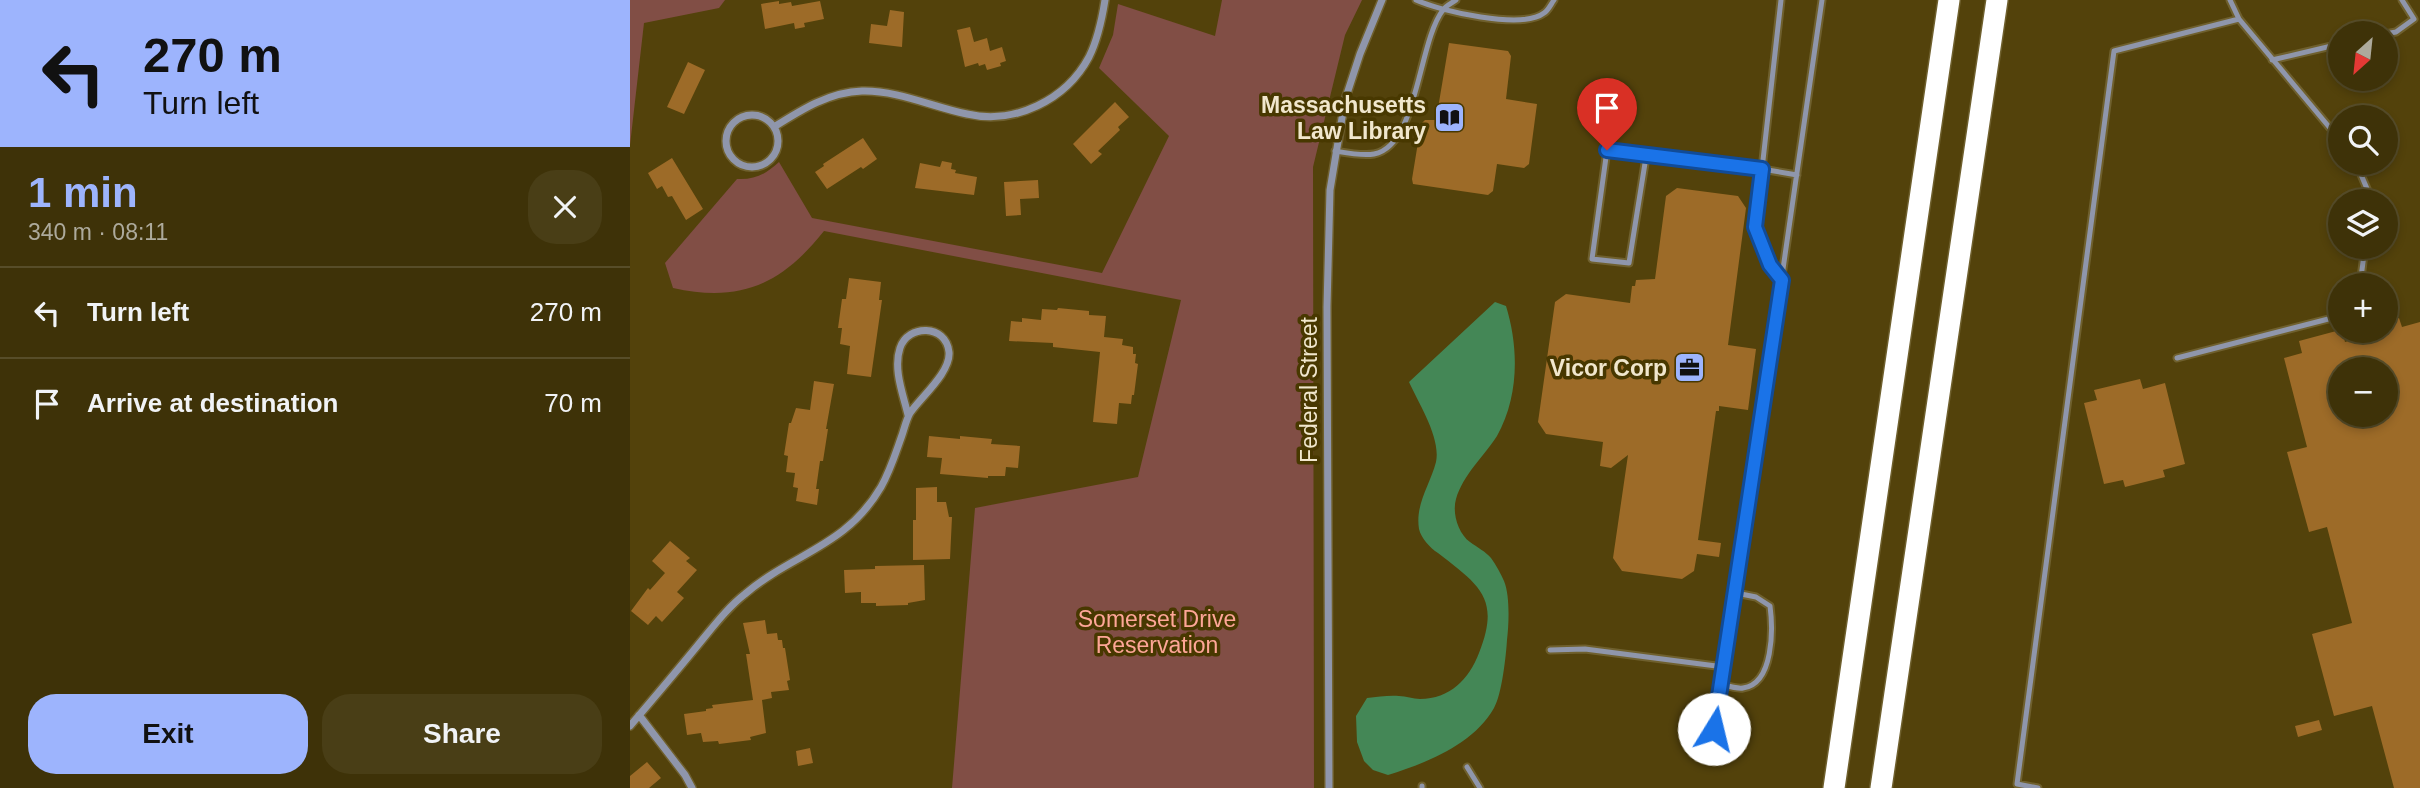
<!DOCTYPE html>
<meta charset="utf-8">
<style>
:root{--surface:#3e3208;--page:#493e16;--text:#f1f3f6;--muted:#adaa9c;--line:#574d29;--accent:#9db4fd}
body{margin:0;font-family:Helvetica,sans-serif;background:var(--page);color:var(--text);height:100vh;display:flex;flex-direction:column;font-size:26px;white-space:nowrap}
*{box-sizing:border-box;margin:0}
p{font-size:23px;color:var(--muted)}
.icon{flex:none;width:38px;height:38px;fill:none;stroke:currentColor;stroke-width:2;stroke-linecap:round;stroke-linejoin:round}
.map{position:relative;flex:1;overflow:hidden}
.sheet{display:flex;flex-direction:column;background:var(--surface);width:630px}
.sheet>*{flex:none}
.guide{background:#9db4fd;color:#111;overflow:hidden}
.needle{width:46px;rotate:207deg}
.fabs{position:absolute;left:1698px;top:21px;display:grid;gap:14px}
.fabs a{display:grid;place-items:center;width:70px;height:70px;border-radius:50%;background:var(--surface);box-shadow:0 4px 10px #0003,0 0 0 2px var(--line);font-size:35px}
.pin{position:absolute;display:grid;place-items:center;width:60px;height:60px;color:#fff;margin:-72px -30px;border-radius:50% 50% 50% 0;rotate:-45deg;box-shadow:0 0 7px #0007}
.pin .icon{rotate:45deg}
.me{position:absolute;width:77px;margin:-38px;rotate:9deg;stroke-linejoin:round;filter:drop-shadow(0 0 5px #0008)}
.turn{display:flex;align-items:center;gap:24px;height:147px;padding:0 28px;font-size:32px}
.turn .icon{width:91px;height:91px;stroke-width:2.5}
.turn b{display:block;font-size:49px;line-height:60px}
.round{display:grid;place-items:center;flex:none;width:74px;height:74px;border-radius:28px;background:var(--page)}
.summary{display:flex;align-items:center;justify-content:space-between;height:119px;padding:0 28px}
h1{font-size:42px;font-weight:700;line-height:52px;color:var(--accent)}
.action{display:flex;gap:14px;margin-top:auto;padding:14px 28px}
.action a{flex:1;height:80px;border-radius:28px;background:var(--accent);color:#111;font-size:28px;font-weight:700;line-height:80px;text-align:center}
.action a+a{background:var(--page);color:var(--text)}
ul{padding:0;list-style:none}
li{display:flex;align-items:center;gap:21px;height:91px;padding:0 28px;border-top:2px solid var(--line)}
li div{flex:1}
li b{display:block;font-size:26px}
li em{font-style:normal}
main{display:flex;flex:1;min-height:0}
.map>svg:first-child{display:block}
.green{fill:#814e45}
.water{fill:#448756}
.building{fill:#9d6b28;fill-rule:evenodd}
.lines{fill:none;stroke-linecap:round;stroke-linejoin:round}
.service-casing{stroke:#6f602e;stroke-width:9}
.minor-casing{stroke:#6f602e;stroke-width:10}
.motorway-casing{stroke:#6f602e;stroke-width:24}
.service{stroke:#8f96ab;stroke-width:5}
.minor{stroke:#8f96ab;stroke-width:7}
.motorway{stroke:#fff;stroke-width:21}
.route-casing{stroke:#114b97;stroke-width:18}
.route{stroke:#1a73e8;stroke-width:12}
.labels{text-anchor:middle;stroke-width:7;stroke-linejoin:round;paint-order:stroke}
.poi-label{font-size:23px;font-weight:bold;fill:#f1e7cd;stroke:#483800;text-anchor:end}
.street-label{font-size:23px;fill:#f1e7cd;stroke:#483800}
.park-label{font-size:23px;fill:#fea697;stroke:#483800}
</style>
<main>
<section class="sheet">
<div class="guide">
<div class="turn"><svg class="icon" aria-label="left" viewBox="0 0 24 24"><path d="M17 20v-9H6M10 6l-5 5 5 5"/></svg><div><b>270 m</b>Turn left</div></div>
</div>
<div class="summary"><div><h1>1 min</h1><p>340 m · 08:11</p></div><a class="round"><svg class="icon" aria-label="close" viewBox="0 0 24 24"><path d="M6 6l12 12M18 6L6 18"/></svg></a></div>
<ul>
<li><svg class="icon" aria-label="left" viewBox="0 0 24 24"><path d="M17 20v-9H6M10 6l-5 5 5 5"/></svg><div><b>Turn left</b></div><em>270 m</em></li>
<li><svg class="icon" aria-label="arrive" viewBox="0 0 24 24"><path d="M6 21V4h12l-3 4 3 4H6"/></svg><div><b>Arrive at destination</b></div><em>70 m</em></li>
</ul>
<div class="action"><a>Exit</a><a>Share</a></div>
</section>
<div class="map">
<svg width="1790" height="788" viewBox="0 0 1790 788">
<rect width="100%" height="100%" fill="#53420b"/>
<!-- green -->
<path class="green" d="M0,0H95L89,8L14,23L0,145Z
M592,0H732L715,35L683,167L684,788H322L345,508L508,477L551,300L194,231C152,284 111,303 43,288L35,263L107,179C125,180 136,174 149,162L182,218L472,273L539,136L469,68L483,35L488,4L585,36Z"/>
<!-- water -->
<path class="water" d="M865,302L876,306C889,348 889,397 867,436C854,456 833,475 826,499C822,513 828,533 840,542C847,547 856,552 861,558C866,565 871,574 874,581C880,595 879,624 877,640C876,656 872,694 864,708C843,745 796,763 758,775L743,770L734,761L727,742L726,716L737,698C748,697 759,695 769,696C776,696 783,699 790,699C820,699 839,679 849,653C871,598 849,585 808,553C800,548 791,538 789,529C785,504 800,485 806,462C811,438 789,404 779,382Z"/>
<!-- building -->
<path class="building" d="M149,1V4L161,2L162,6L190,1L194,19L174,23L175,27L165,29L164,23L135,29L131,4Z
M260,10L274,12L272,47L239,43L241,24L257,26Z
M340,27L344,42L357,38L360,51L372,47L376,61L370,63L371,66L357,70L355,64L349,66L348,63L335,67L327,30Z
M819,43L878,51L881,56L876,99L907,104L899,164L894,168L867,164L863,191L858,195L783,184L782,179L791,124L795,120H806Z
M58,62L75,70L54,114L37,107Z
M485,102L499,117L488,127L490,130L468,151L472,154L461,164L443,144Z
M233,138L247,159L233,169L231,167L197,189L185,172L194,166L193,164Z
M42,158L73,209L56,220L42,196L38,197L32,186L27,189L18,173Z
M312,161L322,163L321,169L326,170L325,173L347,177L344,195L285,188L290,163L310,167Z
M408,180L409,198L390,199L391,215L376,216L374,182Z
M1047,188L1108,196L1116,208L1098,345L1126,349L1118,410L1089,406V411H1086L1068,540L1091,543L1089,557L1067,554L1064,571L1052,579L992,571L983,558L998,455L981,468L970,466L973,442L916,434L908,422L925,302L936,294L1000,303L1002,286H1005L1006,280L1025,279L1036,196Z
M219,278L251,282L249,300H252L241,377L217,374L220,346L210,344L212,328H208L212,299H216Z
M428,308L459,311V315L476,316L474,337L493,339L492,345L503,347V354H506L505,363L508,364L504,395H502L501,404L489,403L487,424L463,422L470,352L423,347V343L379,341L381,321L392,322V318L411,320L412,309L427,310Z
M1769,318L1772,327L1790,322V788H1764L1742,706L1704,716L1682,634L1722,623L1697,527L1679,532L1657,452L1677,447L1654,358L1672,353L1669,341L1710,330L1712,331L1715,342L1755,331V321ZM1710,369H1755V415H1710Z
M1510,379L1513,389L1535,383L1555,464L1533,470L1535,477L1495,487L1493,480L1474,484L1454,403L1467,400L1464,390Z
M184,381L204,384L196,429H198L193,461H190L186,489H189L187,505L166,501L168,488L163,487L165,473L156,472L158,456L154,455L159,423H161L166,408L180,410Z
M299,436L330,439V436L362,439L361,444L390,446L388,468L376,467L375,476H358V478L310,474L312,458L297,457Z
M307,487V502H316L319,517H322L320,559L283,560V520H286V488Z
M40,541L60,558L56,561L67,570L47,592L54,598L32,622L26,616L18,625L1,611L18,588L20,590L35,573L22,561Z
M294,565L295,600L278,603V605L246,606V603H231V592L215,593L214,570L245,569V566Z
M135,620L137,634L147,633L148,640H152L153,648H155L160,680L157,681L159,690L141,692L142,698L132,700L136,733L120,737L121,740L89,744L88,741L73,742L71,733L57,735L54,714L76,711V709L83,708L82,705L123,700L116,654H120L113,623Z
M1689,720L1692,730L1668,737L1665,726Z
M180,748L183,763L168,766L166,751Z
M17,762L31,778L19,788H0V776Z"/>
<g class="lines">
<defs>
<path id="service" d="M786,0C810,11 892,30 914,13C918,11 921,4 924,0
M1600,0L1609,19L1710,140
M1755,34L1766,32L1784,19L1772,0
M1642,60L1710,44
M705,151C717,153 732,156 744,154C788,146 788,42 813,10C815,6 822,3 826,0
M1016,157L999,263L962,259L977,150L1132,169L1151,0
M1726,163L1738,191V201
M1152,280L1140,265L1125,227L1132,169L1167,175
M1730,285L1735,247
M1547,358L1710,316
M920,650L955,649L1094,667
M1091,684C1098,686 1107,689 1113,688C1144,684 1143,628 1140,606L1126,597L1106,593
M1081,751L1106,593L1192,0
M837,767L850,788
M792,786V788
M1408,788L1387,784L1484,51L1609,19"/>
<path id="minor" d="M96 141a26 26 0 1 1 52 0a26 26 0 1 1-52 0Z
M144,127C171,110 199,92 232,91C267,90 303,107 337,114C385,125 436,100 459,57C468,39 472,19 475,0
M9,715L55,775L62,788
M0,726C23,699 46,672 68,645C83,627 97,608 115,594C163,553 216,547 251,487C260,471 265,455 271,438C274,430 276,420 280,413C291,397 321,372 319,352C316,324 278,324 270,348C263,369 273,394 278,415
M699,788L697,307L700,190L715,100L730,54L752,0"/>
<path id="motorway" d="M1204,788L1319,0
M1251,788L1367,0"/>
</defs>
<!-- service casing -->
<use href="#service" class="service-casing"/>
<!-- minor casing -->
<use href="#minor" class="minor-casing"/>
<!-- motorway casing -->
<use href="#motorway" class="motorway-casing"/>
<!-- service -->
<use href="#service" class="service"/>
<!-- minor -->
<use href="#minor" class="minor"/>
<!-- motorway -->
<use href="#motorway" class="motorway"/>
</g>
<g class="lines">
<defs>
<path id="route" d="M977,150L1132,169L1125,227L1140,265L1152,280L1084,729"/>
</defs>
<!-- route casing -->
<use href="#route" class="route-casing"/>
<!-- route -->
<use href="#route" class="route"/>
</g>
<!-- icons -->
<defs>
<symbol id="library-square" viewBox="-11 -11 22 22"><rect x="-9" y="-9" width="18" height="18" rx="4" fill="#9db4fd" stroke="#483800"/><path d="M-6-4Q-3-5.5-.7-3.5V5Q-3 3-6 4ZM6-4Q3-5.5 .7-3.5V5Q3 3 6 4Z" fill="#111"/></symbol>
<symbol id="office-square" viewBox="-11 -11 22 22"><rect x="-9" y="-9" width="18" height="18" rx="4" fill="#9db4fd" stroke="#483800"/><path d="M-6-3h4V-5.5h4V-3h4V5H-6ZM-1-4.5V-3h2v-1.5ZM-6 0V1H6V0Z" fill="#111"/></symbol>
</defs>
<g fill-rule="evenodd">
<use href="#library-square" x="802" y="100" width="35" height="35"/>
<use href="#office-square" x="1042" y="350" width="35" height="35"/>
</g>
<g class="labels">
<!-- poi labels -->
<g class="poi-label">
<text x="796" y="113">Massachusetts<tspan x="796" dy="26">Law Library</tspan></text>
<text x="1037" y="376">Vicor Corp</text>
</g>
<!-- street labels -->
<g class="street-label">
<text transform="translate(679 390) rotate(-90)" y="8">Federal Street</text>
</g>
<!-- park labels -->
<g class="park-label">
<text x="527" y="627">Somerset Drive<tspan x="527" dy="26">Reservation</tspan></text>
</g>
</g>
</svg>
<div class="fabs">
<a><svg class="needle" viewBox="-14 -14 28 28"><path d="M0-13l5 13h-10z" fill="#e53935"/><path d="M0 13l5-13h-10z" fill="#adaa9c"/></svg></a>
<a><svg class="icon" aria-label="search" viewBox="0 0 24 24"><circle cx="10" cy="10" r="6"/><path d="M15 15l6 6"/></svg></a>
<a><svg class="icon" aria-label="layers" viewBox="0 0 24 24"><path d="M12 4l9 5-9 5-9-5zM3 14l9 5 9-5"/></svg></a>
<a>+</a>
<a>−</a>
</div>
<div class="pin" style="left:977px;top:150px;background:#d93025"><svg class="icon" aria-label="arrive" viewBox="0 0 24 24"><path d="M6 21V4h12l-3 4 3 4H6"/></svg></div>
<svg class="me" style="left:1084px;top:729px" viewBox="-20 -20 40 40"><circle r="19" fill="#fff"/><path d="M0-13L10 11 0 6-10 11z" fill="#1a73e8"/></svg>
</div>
</main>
